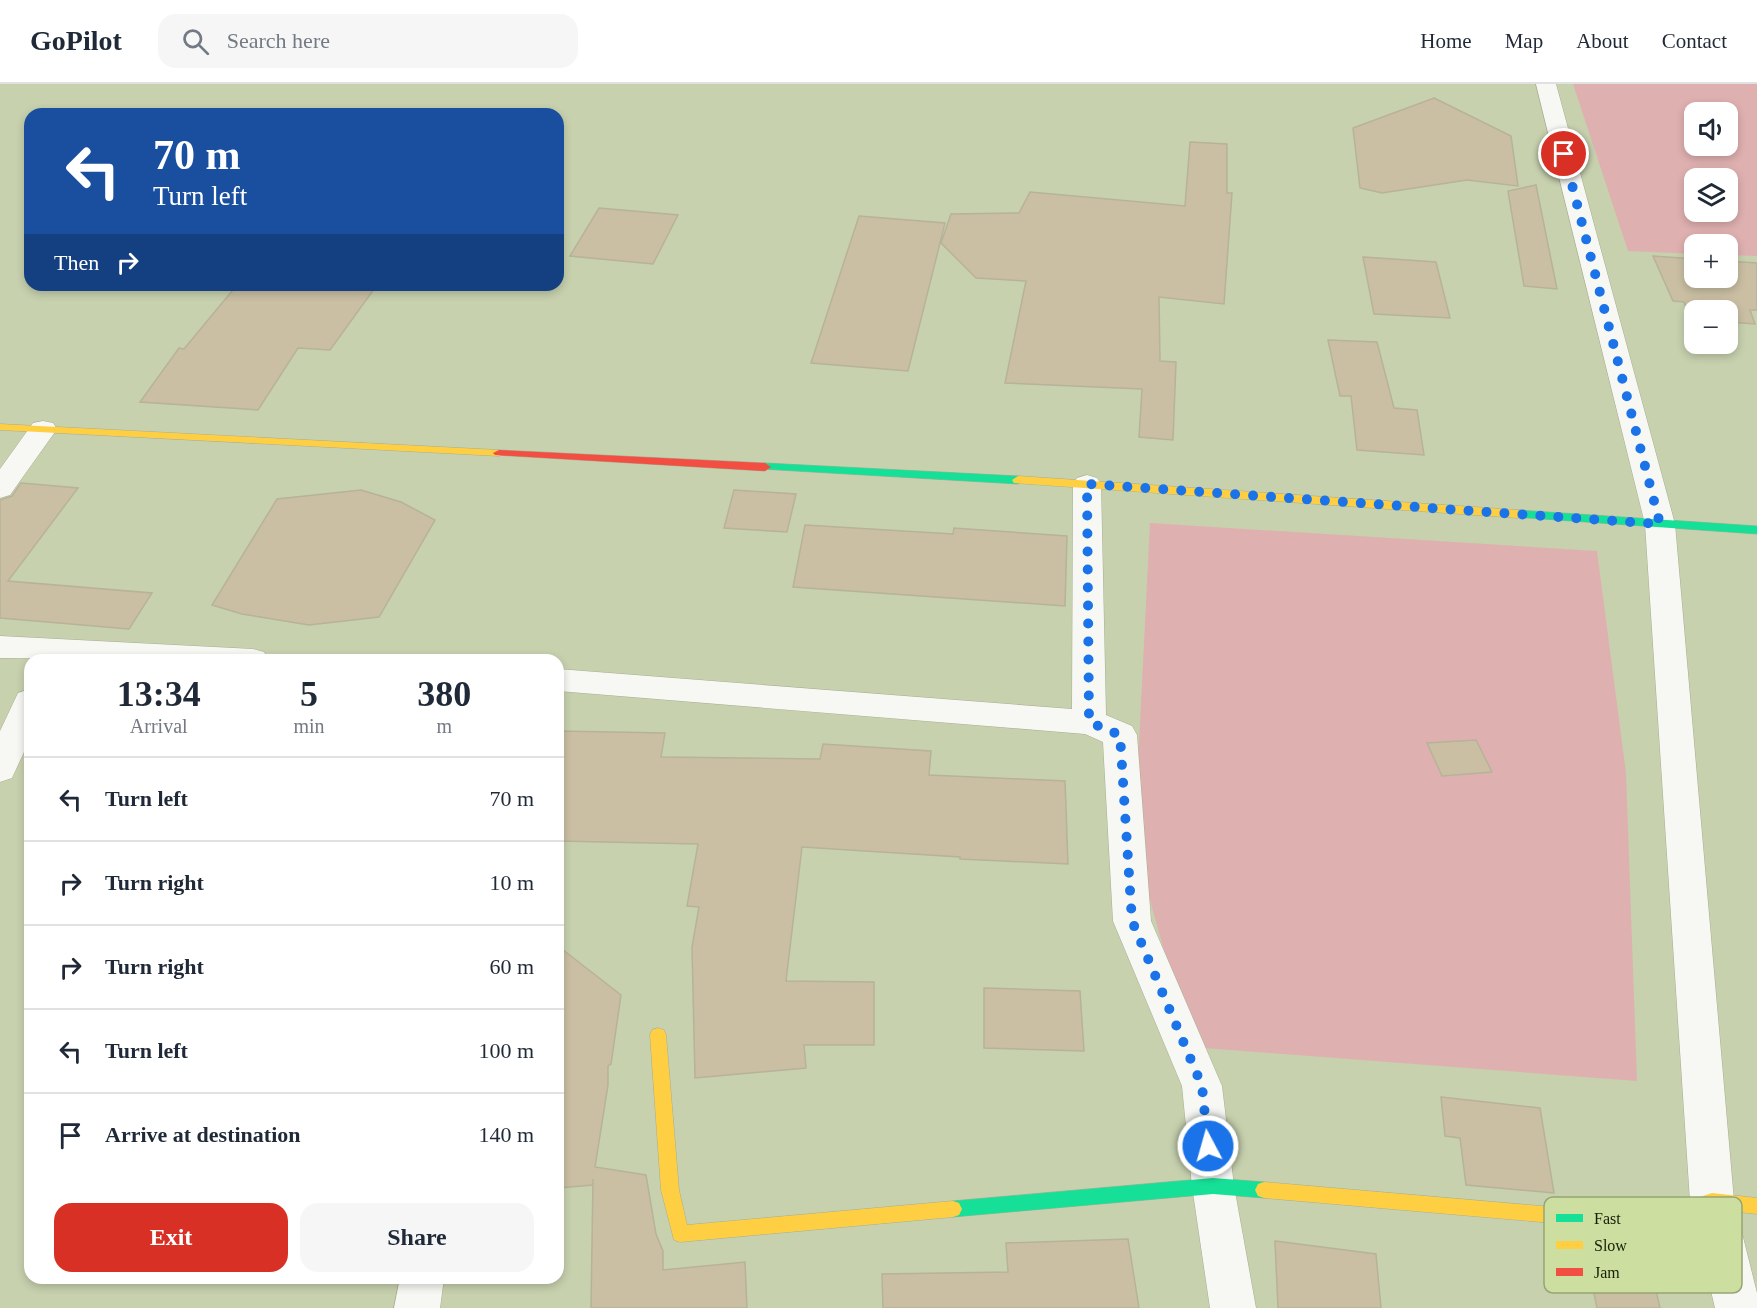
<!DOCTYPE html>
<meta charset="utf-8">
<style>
:root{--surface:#fff;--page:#f6f6f7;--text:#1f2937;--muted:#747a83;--line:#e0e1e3;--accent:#d93025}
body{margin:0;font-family:Georgia,serif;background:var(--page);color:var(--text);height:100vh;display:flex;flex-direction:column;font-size:22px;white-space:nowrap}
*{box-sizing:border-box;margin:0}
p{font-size:20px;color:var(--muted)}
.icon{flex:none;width:33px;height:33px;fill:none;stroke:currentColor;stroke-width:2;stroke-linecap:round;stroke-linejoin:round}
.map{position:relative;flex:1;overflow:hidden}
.side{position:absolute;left:24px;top:570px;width:540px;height:630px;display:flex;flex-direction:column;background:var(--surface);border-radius:18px;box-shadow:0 3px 9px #0003}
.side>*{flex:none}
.hud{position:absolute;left:24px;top:24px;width:540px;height:183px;border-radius:18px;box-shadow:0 3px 9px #0003;background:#1a4fa0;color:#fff;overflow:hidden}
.buttons{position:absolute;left:1684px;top:18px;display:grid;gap:12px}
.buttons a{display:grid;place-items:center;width:54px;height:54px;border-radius:12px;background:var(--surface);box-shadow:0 3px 9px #0003;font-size:30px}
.pin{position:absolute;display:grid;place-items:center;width:51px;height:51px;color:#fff;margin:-26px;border:3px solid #fff;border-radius:50%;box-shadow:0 2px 6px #0007}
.me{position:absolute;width:66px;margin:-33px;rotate:354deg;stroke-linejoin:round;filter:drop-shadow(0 0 4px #0008)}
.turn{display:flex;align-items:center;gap:21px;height:126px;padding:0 30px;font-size:27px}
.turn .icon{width:78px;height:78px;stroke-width:2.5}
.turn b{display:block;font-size:42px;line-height:51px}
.then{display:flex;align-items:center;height:57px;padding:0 30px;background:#0003;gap:12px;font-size:22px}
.eta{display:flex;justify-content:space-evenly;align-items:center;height:102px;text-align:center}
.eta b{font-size:36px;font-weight:700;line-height:42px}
.button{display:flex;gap:12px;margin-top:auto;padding:12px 30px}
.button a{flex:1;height:69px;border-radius:18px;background:var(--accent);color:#fff;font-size:24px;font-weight:700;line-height:69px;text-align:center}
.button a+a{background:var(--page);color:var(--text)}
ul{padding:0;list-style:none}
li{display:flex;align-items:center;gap:18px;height:84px;padding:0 30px;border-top:2px solid var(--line)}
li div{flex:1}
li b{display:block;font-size:22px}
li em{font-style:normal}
header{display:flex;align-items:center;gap:36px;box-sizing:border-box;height:84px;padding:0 30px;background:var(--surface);border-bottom:2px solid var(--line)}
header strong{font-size:28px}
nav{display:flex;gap:33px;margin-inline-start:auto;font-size:21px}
.search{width:420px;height:54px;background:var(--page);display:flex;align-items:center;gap:15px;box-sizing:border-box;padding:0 21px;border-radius:18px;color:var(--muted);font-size:22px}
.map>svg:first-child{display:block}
.green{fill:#dfb0b0;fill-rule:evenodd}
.building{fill:#cabfa3;stroke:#b7b29a;stroke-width:1.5}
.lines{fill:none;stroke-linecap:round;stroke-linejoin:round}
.street-casing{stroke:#a7ae93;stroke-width:1}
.fast-casing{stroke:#a7ae93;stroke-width:1}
.slow-casing{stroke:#a7ae93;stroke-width:1}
.jam-casing{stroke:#a7ae93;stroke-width:1}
.street{fill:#f7f8f3;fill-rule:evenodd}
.fast{fill:#16e098;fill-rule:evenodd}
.slow{fill:#ffcf43;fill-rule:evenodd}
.jam{fill:#f24e42;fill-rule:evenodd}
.route{stroke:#1a73e8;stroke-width:10;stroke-dasharray:0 18}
.key{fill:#cddfa0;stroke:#97a572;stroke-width:1.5}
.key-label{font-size:16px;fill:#181e06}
</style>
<header>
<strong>GoPilot</strong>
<div class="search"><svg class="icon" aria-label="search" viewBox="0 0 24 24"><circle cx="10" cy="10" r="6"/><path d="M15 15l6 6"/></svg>Search here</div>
<nav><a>Home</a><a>Map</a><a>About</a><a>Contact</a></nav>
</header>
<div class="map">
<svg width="1757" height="1224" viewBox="0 0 1757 1224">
<rect width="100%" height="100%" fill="#c7d1ae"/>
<!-- green -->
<path class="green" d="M1573,0H1757V172L1728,171V160H1695V170L1628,167ZM1695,28H1728V62H1695ZM1695,94H1728V128H1695Z
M1150,439L1597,467L1626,689L1637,997L1191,963L1134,759Z"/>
<!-- building -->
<path class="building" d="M1434,14L1511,52L1518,102L1467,96L1382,109L1360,104L1353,44Z
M1190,58L1227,60V109H1232L1224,220L1159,213L1160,277L1176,278L1173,356L1139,353L1142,305L1005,299L1026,197L976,194L941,159L951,130L1019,129L1030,108L1185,122Z
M1536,101L1557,205L1524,202L1508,107Z
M599,124L678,131L653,180L570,172Z
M859,132L945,139L908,287L811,279Z
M1653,172L1695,175V194H1728V177L1757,179V226H1750L1755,240L1728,238V226H1695V236L1690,235L1684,218L1673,217Z
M1363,173L1436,178L1450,234L1374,230Z
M237,201H377L330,266L298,264L258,326L140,318L179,264L184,265Z
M1328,256L1377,258L1394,324L1417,326L1424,371L1357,366L1351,312H1340Z
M21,399L78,404L8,497L152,509L129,545L0,534V416L12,412Z
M361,406L401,418L435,436L379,533L309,541L242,530L212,521L277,415Z
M734,406L796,410L787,448L724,444Z
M805,441L953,450L954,444L1067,452L1065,522L793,503Z
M558,647L665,649L661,673L820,675L823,660L931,667L929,691L1065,697L1068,780L960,775V773L802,763L786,897L874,898V961H804L806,984L695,994L692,863L699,823L687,822L698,760L558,757Z
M1476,656L1492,688L1442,692L1427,659Z
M558,862L621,911L611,980L608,982V1001L595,1083L646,1091L656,1150L663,1167V1186L745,1178L747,1224H591L593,1095V1101L558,1104Z
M984,904L1080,907L1084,967L984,964Z
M1441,1013L1540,1024L1554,1109L1466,1101L1460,1054L1445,1052Z
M1128,1155L1139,1224H883L882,1190L1008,1188L1006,1159Z
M1583,1156L1646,1161L1660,1224H1597Z
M1275,1157L1376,1170L1381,1224H1278Z"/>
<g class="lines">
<defs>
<path id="street" d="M1536,0H1556L1675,440L1734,1117L1757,1209V1224H1715L1690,1117L1645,440Z
M43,337L53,339L57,345L10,411L0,414V385L33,339Z
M1087,391L1097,394L1101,400L1106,631L1132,642L1137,651L1151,837L1222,1002L1234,1102L1256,1224H1210L1192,1102L1182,1002L1113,837L1103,658L1085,650L558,607V585L1072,625L1073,400L1077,394Z
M0,552L253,565L264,568L269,576L0,574Z
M30,605V655L12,694L0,698V647L18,609Z
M400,1194H444L440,1224H394Z"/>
<path id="fast" d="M765,379L1018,392L1024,396L1018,400L761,385L759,383Z
M1518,426L1757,442V450L1514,433L1512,430L1514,427Z
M1213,1094L1264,1098L1270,1100L1273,1106L1270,1112L1264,1114L1213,1110L953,1133L947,1131L944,1125L947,1119L953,1117Z"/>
<path id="slow" d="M0,340L499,366L505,369L499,372L0,346Z
M1018,392L1518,426L1524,430L1518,434L1014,399L1012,396Z
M658,944L664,946L666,951L679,1106L687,1141L953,1117L959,1119L962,1125L959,1131L953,1133L680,1158L674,1156L661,1106L650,951L652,946Z
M1264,1098L1645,1131L1712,1109L1757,1114V1130L1712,1125L1645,1147L1264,1114L1258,1112L1255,1106L1258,1100Z"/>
<path id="jam" d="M499,366L765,379L771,383L765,387L495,371L493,369Z"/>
</defs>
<!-- street casing -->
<use href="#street" class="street-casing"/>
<!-- fast casing -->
<use href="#fast" class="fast-casing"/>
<!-- slow casing -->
<use href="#slow" class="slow-casing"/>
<!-- jam casing -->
<use href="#jam" class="jam-casing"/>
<!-- street -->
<use href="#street" class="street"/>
<!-- fast -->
<use href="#fast" class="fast"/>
<!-- slow -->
<use href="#slow" class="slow"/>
<!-- jam -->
<use href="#jam" class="jam"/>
</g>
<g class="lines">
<!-- route -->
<path class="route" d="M1208,1062L1202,1002L1132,837L1120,651L1089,638L1087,400L1660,440L1564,70"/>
</g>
<!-- legend -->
<rect x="1544" y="1113" width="198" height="96" rx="9" class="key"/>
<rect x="1556" y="1130" width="27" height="8" fill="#16e098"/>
<rect x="1556" y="1157" width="27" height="8" fill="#ffcf43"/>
<rect x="1556" y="1184" width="27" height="8" fill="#f24e42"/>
<g class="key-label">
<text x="1594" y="1140">Fast</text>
<text x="1594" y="1167">Slow</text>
<text x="1594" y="1194">Jam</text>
</g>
</svg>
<div class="buttons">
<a><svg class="icon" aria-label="sound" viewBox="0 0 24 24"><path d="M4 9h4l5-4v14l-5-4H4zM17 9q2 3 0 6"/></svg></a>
<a><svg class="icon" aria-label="layers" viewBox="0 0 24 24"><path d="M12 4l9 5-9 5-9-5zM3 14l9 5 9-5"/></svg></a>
<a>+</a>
<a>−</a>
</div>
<div class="pin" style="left:1564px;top:70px;background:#d93025"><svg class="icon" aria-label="arrive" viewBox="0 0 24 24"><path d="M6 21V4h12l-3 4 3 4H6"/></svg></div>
<svg class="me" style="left:1208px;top:1062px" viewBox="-20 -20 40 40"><circle r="17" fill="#1a73e8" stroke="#fff" stroke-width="3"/><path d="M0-11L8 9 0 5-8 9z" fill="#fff"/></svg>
<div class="hud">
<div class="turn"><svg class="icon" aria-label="left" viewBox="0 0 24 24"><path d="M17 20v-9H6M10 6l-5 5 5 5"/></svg><div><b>70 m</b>Turn left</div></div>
<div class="then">Then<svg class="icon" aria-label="right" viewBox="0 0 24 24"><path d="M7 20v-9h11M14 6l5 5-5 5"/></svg></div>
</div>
<section class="side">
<div class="eta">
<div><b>13:34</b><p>Arrival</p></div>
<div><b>5</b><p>min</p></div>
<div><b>380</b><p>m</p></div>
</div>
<ul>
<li><svg class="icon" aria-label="left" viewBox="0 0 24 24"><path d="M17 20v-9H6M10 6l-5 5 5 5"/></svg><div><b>Turn left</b></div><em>70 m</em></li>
<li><svg class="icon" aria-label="right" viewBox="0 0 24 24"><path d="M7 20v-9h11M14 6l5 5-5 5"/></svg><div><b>Turn right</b></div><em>10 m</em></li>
<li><svg class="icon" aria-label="right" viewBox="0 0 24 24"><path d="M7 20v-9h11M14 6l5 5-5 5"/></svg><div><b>Turn right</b></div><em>60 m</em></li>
<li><svg class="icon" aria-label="left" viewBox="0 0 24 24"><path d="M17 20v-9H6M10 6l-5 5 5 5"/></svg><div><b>Turn left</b></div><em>100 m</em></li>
<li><svg class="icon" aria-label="arrive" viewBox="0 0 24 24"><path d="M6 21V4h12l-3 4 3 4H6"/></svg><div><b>Arrive at destination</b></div><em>140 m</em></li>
</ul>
<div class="button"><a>Exit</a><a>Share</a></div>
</section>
</div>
